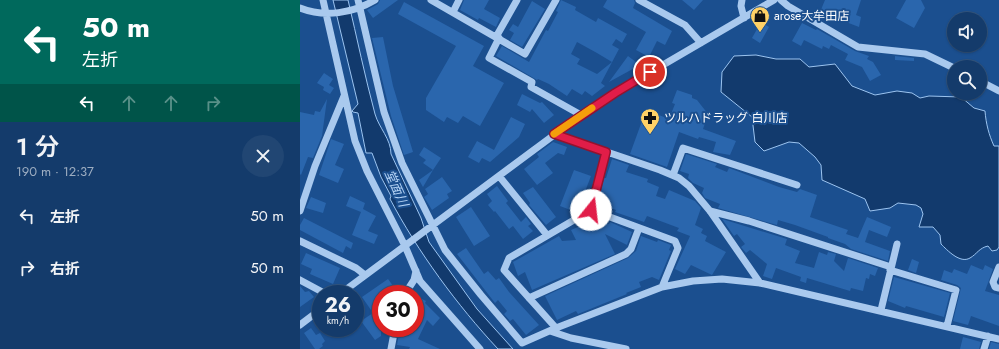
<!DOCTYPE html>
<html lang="ja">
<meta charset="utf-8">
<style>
:root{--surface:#143b6b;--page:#214673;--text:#f1f3f6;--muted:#9dadc1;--line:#33557e}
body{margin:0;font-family:Jost,"Noto Sans JP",sans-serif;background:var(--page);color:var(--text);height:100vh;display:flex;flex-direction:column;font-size:15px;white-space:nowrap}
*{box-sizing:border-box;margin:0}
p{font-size:13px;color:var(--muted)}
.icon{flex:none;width:22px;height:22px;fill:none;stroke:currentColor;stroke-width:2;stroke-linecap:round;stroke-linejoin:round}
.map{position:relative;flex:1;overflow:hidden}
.side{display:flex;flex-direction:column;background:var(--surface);width:300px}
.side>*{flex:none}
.top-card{background:#00695c;color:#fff;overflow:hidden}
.controls{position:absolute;left:647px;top:12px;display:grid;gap:8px}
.controls a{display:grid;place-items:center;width:40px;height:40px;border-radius:50%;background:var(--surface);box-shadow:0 1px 3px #0004,0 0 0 1px var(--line);font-size:20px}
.speed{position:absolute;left:12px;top:285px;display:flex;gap:8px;font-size:20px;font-weight:700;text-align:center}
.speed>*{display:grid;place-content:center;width:52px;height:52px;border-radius:50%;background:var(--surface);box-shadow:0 1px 3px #0004,0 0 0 1px var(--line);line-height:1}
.speed small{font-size:10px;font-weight:400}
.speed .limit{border:6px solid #d22;background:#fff;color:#111}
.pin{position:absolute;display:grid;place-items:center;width:34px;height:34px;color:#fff;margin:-17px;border:2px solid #fff;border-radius:50%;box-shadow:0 1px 4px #0007}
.me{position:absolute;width:44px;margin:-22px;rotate:16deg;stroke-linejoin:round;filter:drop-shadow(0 0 3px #0008)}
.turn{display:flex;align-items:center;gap:14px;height:84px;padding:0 16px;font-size:18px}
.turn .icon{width:52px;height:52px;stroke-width:2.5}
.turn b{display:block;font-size:28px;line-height:34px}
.lanes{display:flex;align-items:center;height:38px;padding:0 16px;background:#0003;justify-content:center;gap:20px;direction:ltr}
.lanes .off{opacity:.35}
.round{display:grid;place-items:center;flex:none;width:42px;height:42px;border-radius:21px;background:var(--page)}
.summary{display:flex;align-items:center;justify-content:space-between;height:68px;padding:0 16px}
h1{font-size:24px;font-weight:600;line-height:30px}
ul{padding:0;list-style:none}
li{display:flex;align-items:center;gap:12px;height:52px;padding:0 16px}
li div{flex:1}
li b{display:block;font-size:15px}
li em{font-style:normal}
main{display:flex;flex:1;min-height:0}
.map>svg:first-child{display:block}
.water{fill:#123a6d;stroke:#9cc4f0}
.building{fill:#2a66ad;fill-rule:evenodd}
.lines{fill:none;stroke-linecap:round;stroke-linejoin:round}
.minor{stroke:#a9c9ee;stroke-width:7}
.route-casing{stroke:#92132f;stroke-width:10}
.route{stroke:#e11d48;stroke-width:7}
.slow{stroke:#f59e0b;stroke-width:7}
.labels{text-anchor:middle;stroke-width:4;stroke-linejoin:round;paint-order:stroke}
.poi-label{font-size:12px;fill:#fff;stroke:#1b4f8f;text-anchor:start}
.water-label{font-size:13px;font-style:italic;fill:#b5d3f5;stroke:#1b4f8f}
</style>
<main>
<section class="side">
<div class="top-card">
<div class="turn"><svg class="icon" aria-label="left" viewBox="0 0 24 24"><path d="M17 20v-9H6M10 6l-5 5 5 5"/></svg><div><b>50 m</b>左折</div></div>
<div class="lanes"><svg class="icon" aria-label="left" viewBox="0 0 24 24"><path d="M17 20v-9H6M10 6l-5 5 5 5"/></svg><svg class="icon off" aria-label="ahead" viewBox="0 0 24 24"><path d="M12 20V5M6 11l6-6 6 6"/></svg><svg class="icon off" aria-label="ahead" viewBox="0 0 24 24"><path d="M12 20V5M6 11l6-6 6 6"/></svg><svg class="icon off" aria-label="right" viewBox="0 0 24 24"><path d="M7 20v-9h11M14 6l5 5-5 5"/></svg></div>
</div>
<div class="summary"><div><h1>1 分</h1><p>190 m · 12:37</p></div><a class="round"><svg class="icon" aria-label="close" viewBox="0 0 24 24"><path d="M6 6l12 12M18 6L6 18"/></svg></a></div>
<ul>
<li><svg class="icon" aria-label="left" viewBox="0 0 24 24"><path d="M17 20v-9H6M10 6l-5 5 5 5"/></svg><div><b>左折</b></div><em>50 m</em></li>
<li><svg class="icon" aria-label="right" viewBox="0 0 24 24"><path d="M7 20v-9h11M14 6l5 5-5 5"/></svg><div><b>右折</b></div><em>50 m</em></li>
</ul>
</section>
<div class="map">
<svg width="699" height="349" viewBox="0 0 699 349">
<rect width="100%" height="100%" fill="#1b4f8f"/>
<!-- water -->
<path class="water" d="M33,0H48C57,38 65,77 75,114C79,128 91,139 91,154L121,218L129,242L177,309L213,349H198C157,305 118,252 90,199L91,196L81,177L72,153H66L58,113L53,112L52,111L58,104Z
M456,55L476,59H500L509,67L535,64L552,86L575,95L597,91L612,93L620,98L629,96L661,97L674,108L685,111C686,124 689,135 694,146H699V247L697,250L692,251L688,246C679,248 677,254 670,258C660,264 647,250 641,244L640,235L633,227H619L623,214L621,208L616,205L598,203L590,208L570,211L565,199L522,180L521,165L515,157L499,143L489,142L464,151L455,142L452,117L421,92L422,72L434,56Z"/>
<!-- building -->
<path class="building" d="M80,0H98L73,18L67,10L78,4Z
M164,0H189L184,9L200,18L196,27L179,18L178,20L160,10Z
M261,0L276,7L275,10L296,22L298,18L327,34L322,43L316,39L312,45L319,49L301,83L305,86L292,96L285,91L282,95L272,89L267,96L249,84L238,79L237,80L196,56L202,46L229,62L246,30L248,31L258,12L256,11ZM277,42L297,53L312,62L297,74L277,64L280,59L271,54Z
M307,0H334L335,3L333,8L372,31L365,45L357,41L349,57L336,50L346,32L303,7Z
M382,0H403L394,10Z
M525,0H561L556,15L561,17L559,27L520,12Z
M606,0H621L625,8L614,28L596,18Z
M232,1L245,9L222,47L210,40L214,33L209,30L213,24L218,27Z
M104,2L184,46L173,66L204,83L180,126L163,116L158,123L147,117L144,122L126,110V98L156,46L98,14Z
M461,22L469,27L460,43L452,38Z
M502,23L516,30L517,29L555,51L569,56L567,59L573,62L581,75L570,81L562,67L545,60L548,54L531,45L529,49L523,46L522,49L504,40L501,46L492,41Z
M83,37L93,86L113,152L104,155L91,116L72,38Z
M328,56L340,65L309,82Z
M595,56L614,58V61L595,60Z
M24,73L33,79L29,85L34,88L30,94L23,90L24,87L17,83Z
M377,90L392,95V98L397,100L408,114L403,129L436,141L430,155L413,152L416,142L399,137L398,139L379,132L367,167L330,154L346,110L369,119L375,104L372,103Z
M222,94L240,103L242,102L254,115L244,123L232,109L230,112L217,105Z
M27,99L22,136L13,158L8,157L1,175L0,174V112L14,115L15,111L20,112Z
M211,117L225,124L219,137L190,162L182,158L179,163L168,157L177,141L194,150Z
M31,139L44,144L35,165L44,169L38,183L19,175Z
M253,142L267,147L264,155L258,153L245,163L253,173L237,185L224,169L239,157L237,154Z
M124,147L141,158L133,170L123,163L126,160L119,155Z
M386,154L417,164L415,167L427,172L429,168L479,187L497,192L500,189L517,195L510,217L548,230L546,234L558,238L567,217L591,227L587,237L569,230L565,242L590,251L588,261L551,249L545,244L528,238V237L495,225L478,220L477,225L418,208L420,204L405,198L402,193L404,188L393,183L388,178L389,174L380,171Z
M312,159L329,165L326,172L348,179L347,182L359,187L356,196L365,199L369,190L395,201L401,208L395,225L403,229L401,233L407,236L405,241L426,252L412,275L391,265L385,274L375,269L390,236L377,231L379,228L347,216L344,222L315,212L316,210L298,203L304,178H306Z
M133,170L123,187L119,180Z
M274,170L291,176L286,189L291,191L288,202L278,199L273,211L260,206Z
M142,177L152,191L147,194L149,198L132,210L124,197L128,194L125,189Z
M197,186L208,201L206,203L221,222L226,217L231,224L228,226L233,231L223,239L213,226L209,229L195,211L194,212L188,205L192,201L187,194Z
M233,187L256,217L246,225L229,205L230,203L223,193Z
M50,196L65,203L63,209L76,216L68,231L78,235L74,244L52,235L61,212L46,206Z
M11,197L26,203L23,213L6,208Z
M171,207L190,236L174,246L156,217Z
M291,216L309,224L310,222L332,232L327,245L305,234L315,254L232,290L225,272L218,276L213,262L259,236L262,241L276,240L271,230L285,224Z
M4,218L53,243L51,249L46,246L43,253L0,230V225Z
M422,219L487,239L485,245L500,251L495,263L514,268L519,252L527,255L528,252L536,254L534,261L544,271L548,258L578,268L575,276L570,274L569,279L566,278L563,291L551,288L550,291L507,278L506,283L500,281L501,277L476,268L472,279L463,276L467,264L450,250L446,253L441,247L445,244L437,234L434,236Z
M341,236L357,242L358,240L371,245L369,250L371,251L359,280L352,277L339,282L341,287L326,293L327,294L278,314L276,311L257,320L245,296L328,258L336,251Z
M166,248L184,274L188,271L196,280L199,278L209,292L239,325L226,335L213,319L210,321L204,314L207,311L198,300L195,303L157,254Z
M6,253L40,268L33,284L10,274L12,269L1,264Z
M612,259L619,262L616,273L608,270Z
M671,265L683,270L685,265L693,269L685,291L699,295V326L671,316L668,325L653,321L661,288L657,285L641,280L644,270L652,273L654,269L667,274Z
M594,277L650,293L644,317L606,306L605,308L588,301Z
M88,279L99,294H81V336L75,340L61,321L73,313L62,297Z
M0,286L5,292L9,291L14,297L0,307Z
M118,297L126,301L125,303L140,318L133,326L127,320L118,339L140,349H109L110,347L97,345L100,328H115V303Z
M11,328L16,335L20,333L25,341L22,344L23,346L19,349H15L4,333Z
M663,337L681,342L679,349H660Z
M691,342L699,344V349H689Z"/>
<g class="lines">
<!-- minor -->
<path class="minor" d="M23,0L55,141L67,171L105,246L120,281L180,349
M58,0L84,112L102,163L145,250L181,295L222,343L256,328L362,287L393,281L422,279L460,283L699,339
M131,0L225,54L256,0
M339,0L385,25L401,43
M442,0L441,6L444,18
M481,0L488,6L558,47L625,54L654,68
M0,8C25,18 53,13 75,0
M153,12L159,0
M196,37L217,0
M199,38L189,58L232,82L231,87L281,115
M680,81L699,91
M254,134L360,170L379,178L389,186L410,211L460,283
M373,175L383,148L497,185
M199,176L247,235
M291,210L375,241L378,248L362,287
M0,211L15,166L44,96
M410,211L449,221L591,267
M0,241L56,268L65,275
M699,267L693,282L695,287L699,288
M590,270L656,290L647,326
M0,280L26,294
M40,294L281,115L315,93L474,0
M105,294L114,280L116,271
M229,298L326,254L331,249L339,228
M581,310L597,244
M0,325L21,309
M256,328L204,270L209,258L291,210L306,152
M250,331L271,338L326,349
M91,349L95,328
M684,349L688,336"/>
</g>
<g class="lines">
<defs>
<path id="route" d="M291,210L306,152L254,134L315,93L350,72"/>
</defs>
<!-- route casing -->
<use href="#route" class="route-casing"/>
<!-- route -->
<use href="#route" class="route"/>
<!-- slow -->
<path class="slow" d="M254,134L292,108"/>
</g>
<!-- icons -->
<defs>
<symbol id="shop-pin" viewBox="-11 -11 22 30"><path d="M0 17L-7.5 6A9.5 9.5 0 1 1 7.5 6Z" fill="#ffd166" stroke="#1b4f8f"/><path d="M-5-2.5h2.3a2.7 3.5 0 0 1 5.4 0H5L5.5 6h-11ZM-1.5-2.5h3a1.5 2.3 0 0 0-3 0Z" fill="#111"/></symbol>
<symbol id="pharmacy-pin" viewBox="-11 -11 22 30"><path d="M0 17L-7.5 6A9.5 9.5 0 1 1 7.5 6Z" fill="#ffd166" stroke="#1b4f8f"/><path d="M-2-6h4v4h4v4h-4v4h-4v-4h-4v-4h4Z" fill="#111"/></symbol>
</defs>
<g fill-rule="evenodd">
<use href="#shop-pin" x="449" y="5" width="22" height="30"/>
<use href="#pharmacy-pin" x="339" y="107" width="22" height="30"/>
</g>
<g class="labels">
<!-- poi labels -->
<g class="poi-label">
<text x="474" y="20">arose大牟田店</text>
<text x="364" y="122">ツルハドラッグ 白川店</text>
</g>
<!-- water labels -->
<g class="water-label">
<text transform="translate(97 188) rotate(66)" y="5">堂面川</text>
</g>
</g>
</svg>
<div class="controls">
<a><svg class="icon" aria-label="sound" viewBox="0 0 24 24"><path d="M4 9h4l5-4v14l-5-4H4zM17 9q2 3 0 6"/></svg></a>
<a><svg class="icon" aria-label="search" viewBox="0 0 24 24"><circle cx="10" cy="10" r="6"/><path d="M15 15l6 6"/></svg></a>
</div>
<div class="speed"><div>26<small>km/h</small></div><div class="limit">30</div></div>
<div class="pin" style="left:350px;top:72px;background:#d93025"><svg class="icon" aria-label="arrive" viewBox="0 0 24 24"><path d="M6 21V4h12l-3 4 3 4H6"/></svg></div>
<svg class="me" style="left:291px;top:210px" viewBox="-20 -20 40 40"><circle r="19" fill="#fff"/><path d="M0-13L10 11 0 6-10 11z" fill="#e11d48"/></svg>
</div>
</main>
